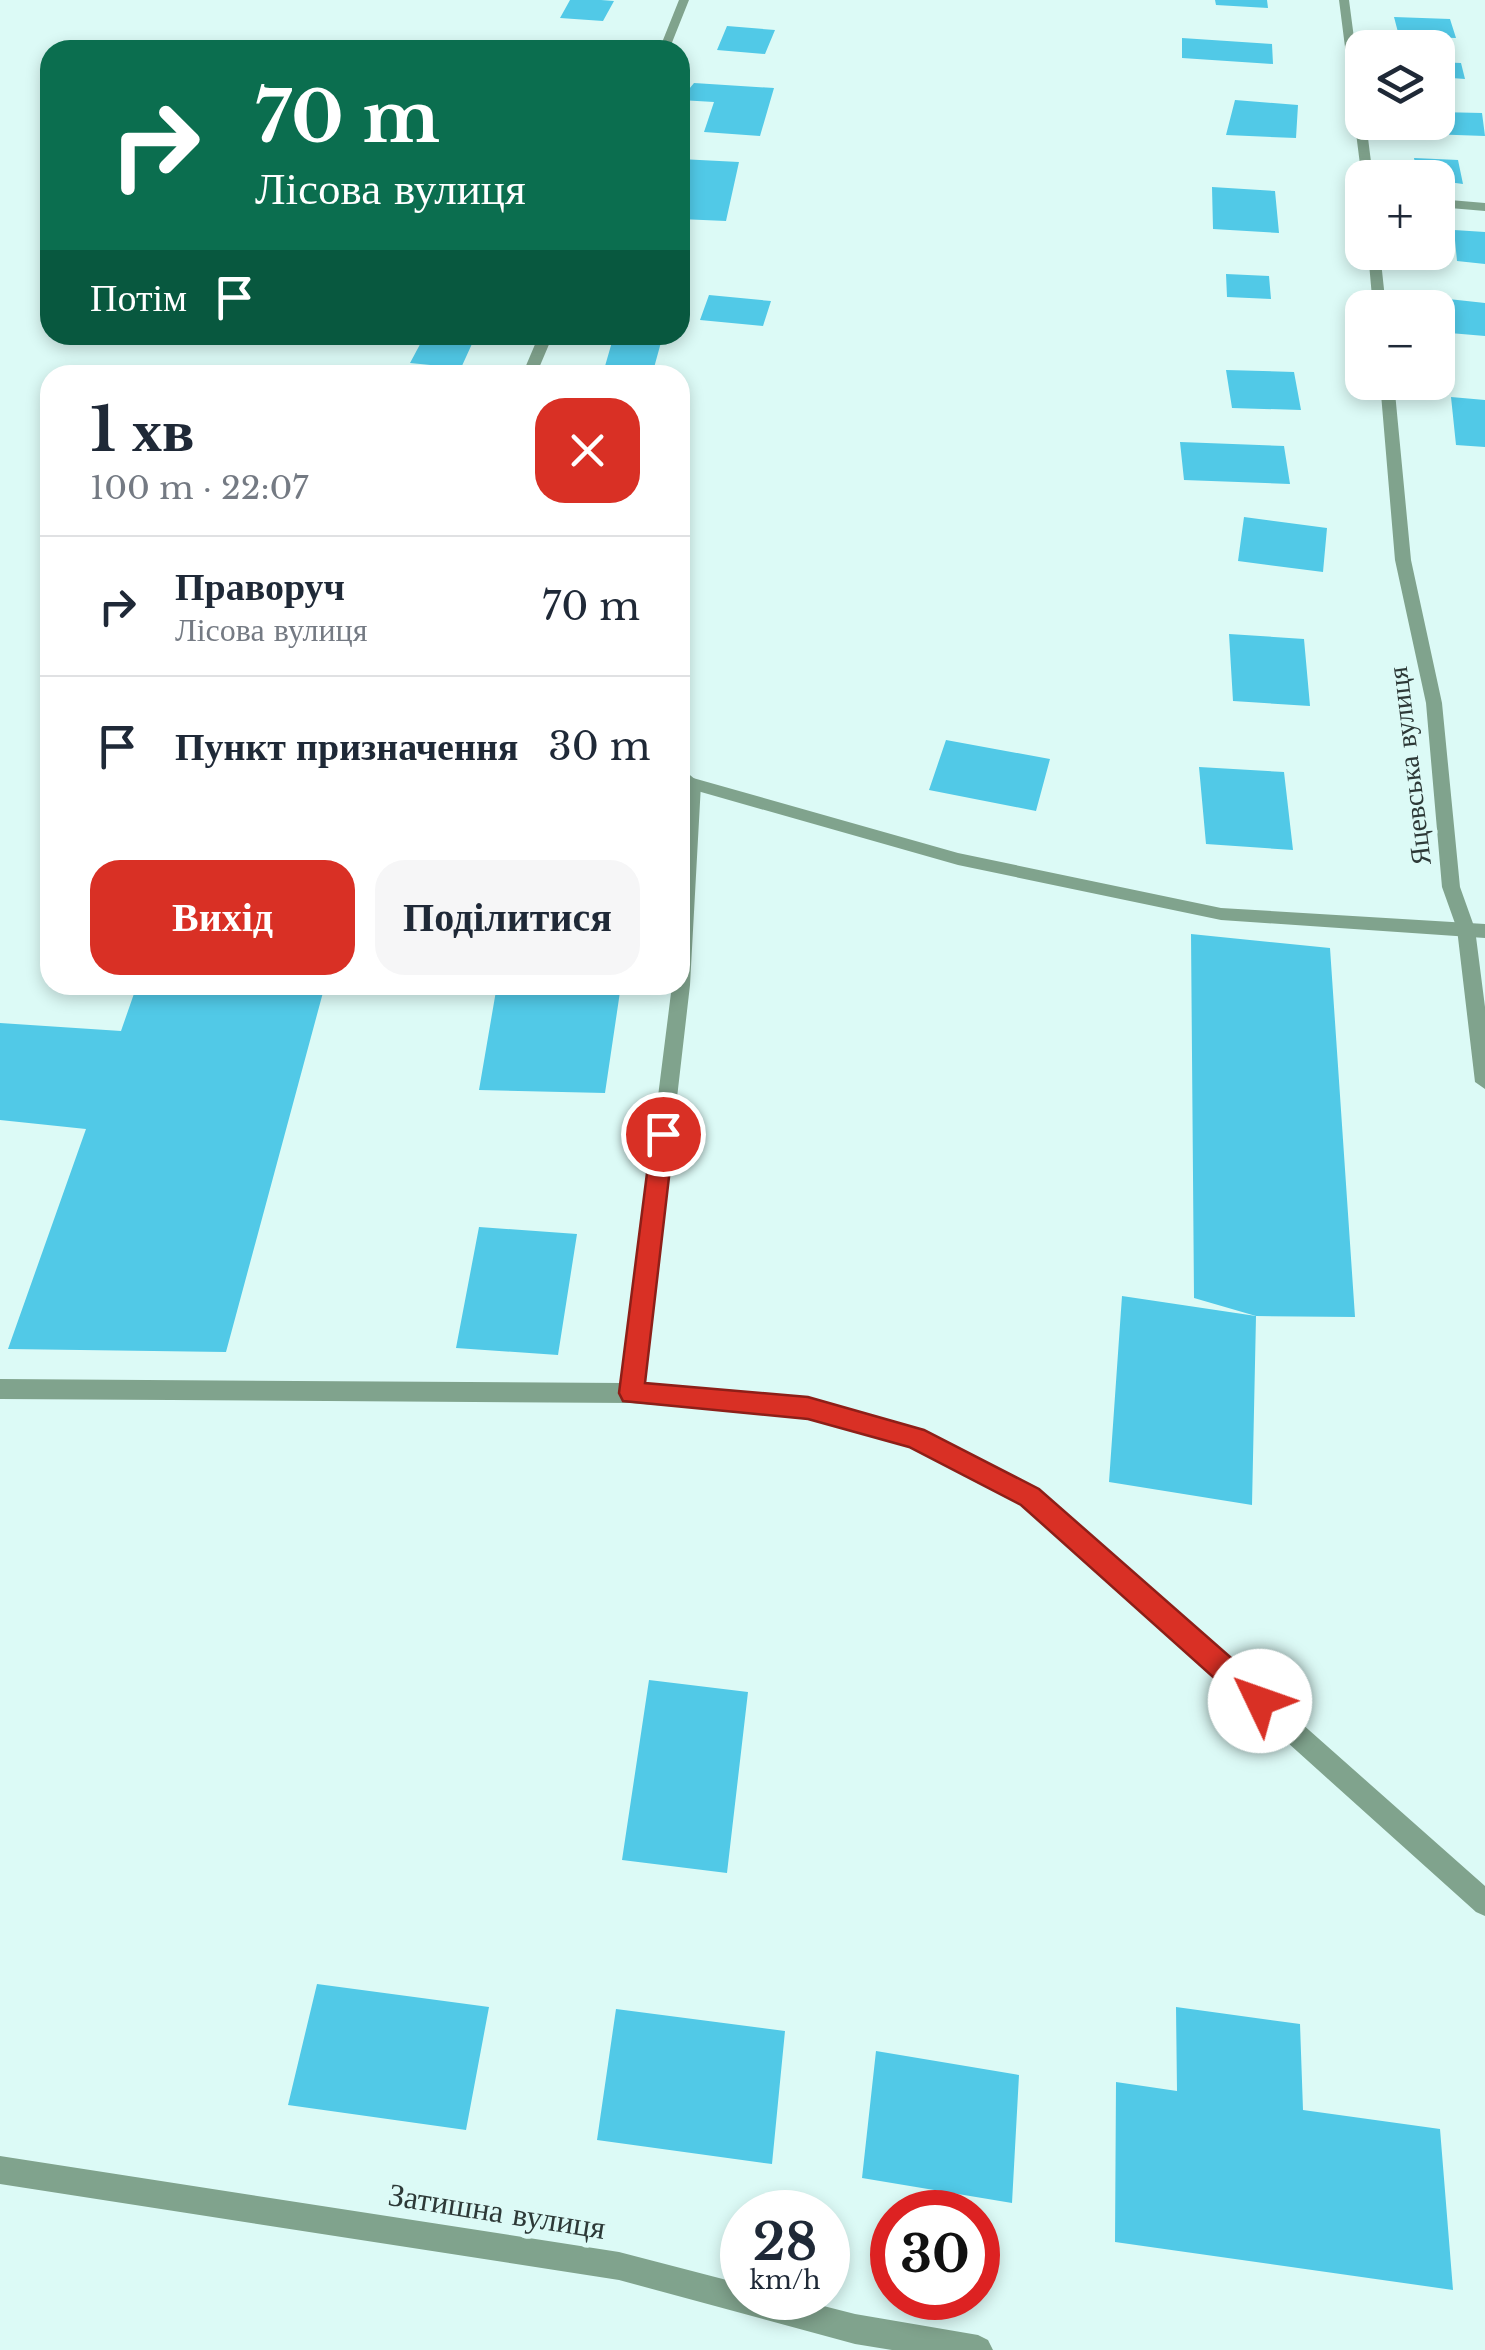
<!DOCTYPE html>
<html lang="uk">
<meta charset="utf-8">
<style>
:root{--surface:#fff;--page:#f6f6f7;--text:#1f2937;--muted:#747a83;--line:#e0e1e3;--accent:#d93025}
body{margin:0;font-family:"Libre Baskerville",serif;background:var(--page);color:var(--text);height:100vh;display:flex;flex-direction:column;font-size:38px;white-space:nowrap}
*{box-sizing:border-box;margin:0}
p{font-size:32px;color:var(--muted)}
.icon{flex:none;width:55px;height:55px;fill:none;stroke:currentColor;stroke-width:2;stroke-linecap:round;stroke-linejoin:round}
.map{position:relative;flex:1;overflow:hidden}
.side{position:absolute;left:40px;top:365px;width:650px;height:630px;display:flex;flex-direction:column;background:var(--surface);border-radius:30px;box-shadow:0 5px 15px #0003}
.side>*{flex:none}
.banner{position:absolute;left:40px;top:40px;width:650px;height:305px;border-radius:30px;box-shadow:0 5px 15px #0003;background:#0b6e4f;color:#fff;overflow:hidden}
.buttons{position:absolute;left:1345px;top:30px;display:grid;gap:20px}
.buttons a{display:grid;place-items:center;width:110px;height:110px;border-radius:20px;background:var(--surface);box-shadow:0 5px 15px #0003;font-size:50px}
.speed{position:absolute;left:720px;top:2190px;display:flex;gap:20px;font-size:50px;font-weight:700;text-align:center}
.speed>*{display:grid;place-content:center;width:130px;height:130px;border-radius:50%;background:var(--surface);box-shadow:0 5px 15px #0003;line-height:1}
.speed small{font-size:25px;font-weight:400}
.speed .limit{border:15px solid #d22;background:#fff;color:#111}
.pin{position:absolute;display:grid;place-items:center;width:85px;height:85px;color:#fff;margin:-42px;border:5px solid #fff;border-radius:50%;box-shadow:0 2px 10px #0007}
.me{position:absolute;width:110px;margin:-55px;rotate:312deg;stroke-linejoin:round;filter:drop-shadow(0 0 8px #0008)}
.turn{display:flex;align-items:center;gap:35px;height:210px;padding:0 50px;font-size:45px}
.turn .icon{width:130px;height:130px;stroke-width:2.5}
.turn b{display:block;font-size:70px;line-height:85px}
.then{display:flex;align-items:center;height:95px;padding:0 50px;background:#0003;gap:20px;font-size:38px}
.round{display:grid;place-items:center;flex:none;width:105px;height:105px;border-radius:30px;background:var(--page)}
.headline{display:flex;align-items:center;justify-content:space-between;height:170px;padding:0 50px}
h1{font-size:60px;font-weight:800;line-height:75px}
.cta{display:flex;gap:20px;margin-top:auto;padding:20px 50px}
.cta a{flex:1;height:115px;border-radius:30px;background:var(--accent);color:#fff;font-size:40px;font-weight:800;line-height:115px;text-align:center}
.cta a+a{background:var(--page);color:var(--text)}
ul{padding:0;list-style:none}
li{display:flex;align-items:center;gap:30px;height:140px;padding:0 50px;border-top:2px solid var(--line)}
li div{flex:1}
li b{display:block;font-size:38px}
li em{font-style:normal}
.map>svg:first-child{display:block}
.building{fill:#51c9e7}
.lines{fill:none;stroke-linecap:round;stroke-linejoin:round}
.lane{fill:#80a38d;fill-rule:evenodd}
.street{fill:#80a38d;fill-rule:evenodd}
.route{fill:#d93025;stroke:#8d1f18;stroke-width:2.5}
.labels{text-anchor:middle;stroke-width:10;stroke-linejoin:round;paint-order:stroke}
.street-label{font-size:28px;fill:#2d3937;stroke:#dcfaf6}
.near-street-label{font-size:32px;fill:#2d3937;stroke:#dcfaf6}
</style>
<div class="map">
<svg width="1485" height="2350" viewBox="0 0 1485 2350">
<rect width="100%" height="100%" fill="#dcfaf6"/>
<!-- building -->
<path class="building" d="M570,0H601L614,1L603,21L560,18Z
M1215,0H1267L1268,8L1216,5Z
M1394,17L1450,19L1456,38L1399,36Z
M727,26L775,30L765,54L717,50Z
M1182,38L1272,44L1273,64L1182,58Z
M1438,62L1461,63L1465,79L1438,77Z
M694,83L774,88L760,136L704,132L714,102L680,100Z
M1235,100L1298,105L1296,138L1226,135Z
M1438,112L1482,113L1485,136L1428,134L1424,122H1438Z
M1414,158L1458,160L1463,184L1418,178Z
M680,159L739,162L726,221L680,219Z
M1212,187L1275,191L1279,233L1213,229Z
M1454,230L1485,232V264L1457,261Z
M1226,274L1269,276L1271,299L1227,297Z
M709,295L771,301L763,326L700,320Z
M1430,297L1485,303V336L1438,332V308H1431Z
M425,335H476L461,368L410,363Z
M614,335H663L652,375L603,373Z
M313,366L357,367L354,375H310Z
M1226,370L1294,372L1301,410L1232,408Z
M1451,397L1485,400V447L1456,445Z
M1180,442L1284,446L1290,484L1184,480Z
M1244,517L1327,528L1323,572L1238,561Z
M1229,634L1304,639L1310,706L1233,701Z
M946,740L1050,759L1036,811L929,790Z
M1199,767L1284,772L1293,850L1206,844Z
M1191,934L1330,948L1355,1317L1256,1316L1252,1505L1109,1482L1122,1296L1256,1316L1194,1298Z
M137,985H325L226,1352L8,1349L86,1129L0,1120V1023L121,1031Z
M497,985H621L605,1093L479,1090Z
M479,1227L577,1234L558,1355L456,1348Z
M649,1680L748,1692L727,1873L622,1860Z
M317,1984L489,2007L466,2130L288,2105Z
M1176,2007L1300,2024L1303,2110L1440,2129L1453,2290L1115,2242L1116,2082L1177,2091Z
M616,2009L785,2031L772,2164L597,2140Z
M876,2051L1019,2075L1012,2203L862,2178Z"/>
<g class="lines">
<!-- lane -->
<path class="lane" d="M1438,199L1485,203V211L1438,207Z
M693,778L958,853L1221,908L1485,924V938L1221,920L958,865L687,788V780Z"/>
<!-- street -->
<path class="street" d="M679,0H689L669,50H659Z
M1339,0H1349L1362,99V122H1366L1373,178H1362V180Z
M1368,252H1380L1386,308H1373Z
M539,335H553L536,375H522Z
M1380,382H1394L1411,560L1442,703L1460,887L1475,929L1485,1007V1089L1475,1082L1457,929L1442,887L1426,703L1395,560Z
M680,767L701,784L690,985L644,1384L808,1398L923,1431L1038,1490L1485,1886V1916L1476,1912L1022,1504L910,1447L808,1418L632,1403L0,1399V1379L622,1383L672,985H680V856L684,786L680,782Z
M0,2156L619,2252L742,2284V2298H792L855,2314L978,2335L988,2340L993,2350H892L855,2344L619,2280L0,2184Z"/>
</g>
<!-- route -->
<path class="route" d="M663,1125L674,1134L645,1383L808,1397L924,1430L1039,1489L1270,1692L1274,1701L1270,1711L1260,1715L1251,1711L1021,1505L909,1447L808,1419L623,1401L619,1393L652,1134Z"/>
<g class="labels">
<!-- street labels -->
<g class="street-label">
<text transform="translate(1409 766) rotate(-97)" y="10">Яцевська вулиця</text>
</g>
<!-- near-street labels -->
<g class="near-street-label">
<text transform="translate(497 2211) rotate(9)" y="11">Затишна вулиця</text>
</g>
</g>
</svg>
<div class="buttons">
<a><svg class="icon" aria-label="layers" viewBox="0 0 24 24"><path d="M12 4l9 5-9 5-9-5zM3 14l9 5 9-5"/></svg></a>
<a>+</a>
<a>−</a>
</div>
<div class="speed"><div>28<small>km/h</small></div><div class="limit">30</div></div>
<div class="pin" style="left:663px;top:1134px;background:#d93025"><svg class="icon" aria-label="arrive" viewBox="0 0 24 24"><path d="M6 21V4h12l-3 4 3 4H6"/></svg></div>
<svg class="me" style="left:1260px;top:1701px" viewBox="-20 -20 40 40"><circle r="19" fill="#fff"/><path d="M0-13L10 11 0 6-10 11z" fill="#d93025"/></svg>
<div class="banner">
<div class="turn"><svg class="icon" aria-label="right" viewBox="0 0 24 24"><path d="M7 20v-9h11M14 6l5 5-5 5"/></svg><div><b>70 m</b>Лісова вулиця</div></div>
<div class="then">Потім<svg class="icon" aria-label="arrive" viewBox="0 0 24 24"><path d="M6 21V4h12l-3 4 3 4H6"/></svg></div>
</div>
<section class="side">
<div class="headline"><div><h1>1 хв</h1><p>100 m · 22:07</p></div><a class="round" style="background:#d93025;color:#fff"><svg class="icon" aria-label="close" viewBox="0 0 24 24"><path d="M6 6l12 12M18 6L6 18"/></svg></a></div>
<ul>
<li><svg class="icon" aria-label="right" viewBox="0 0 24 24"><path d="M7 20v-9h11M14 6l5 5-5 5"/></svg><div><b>Праворуч</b><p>Лісова вулиця</p></div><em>70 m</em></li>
<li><svg class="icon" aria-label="arrive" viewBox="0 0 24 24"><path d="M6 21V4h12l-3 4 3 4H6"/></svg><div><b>Пункт призначення</b></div><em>30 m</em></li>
</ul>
<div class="cta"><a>Вихід</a><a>Поділитися</a></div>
</section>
</div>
